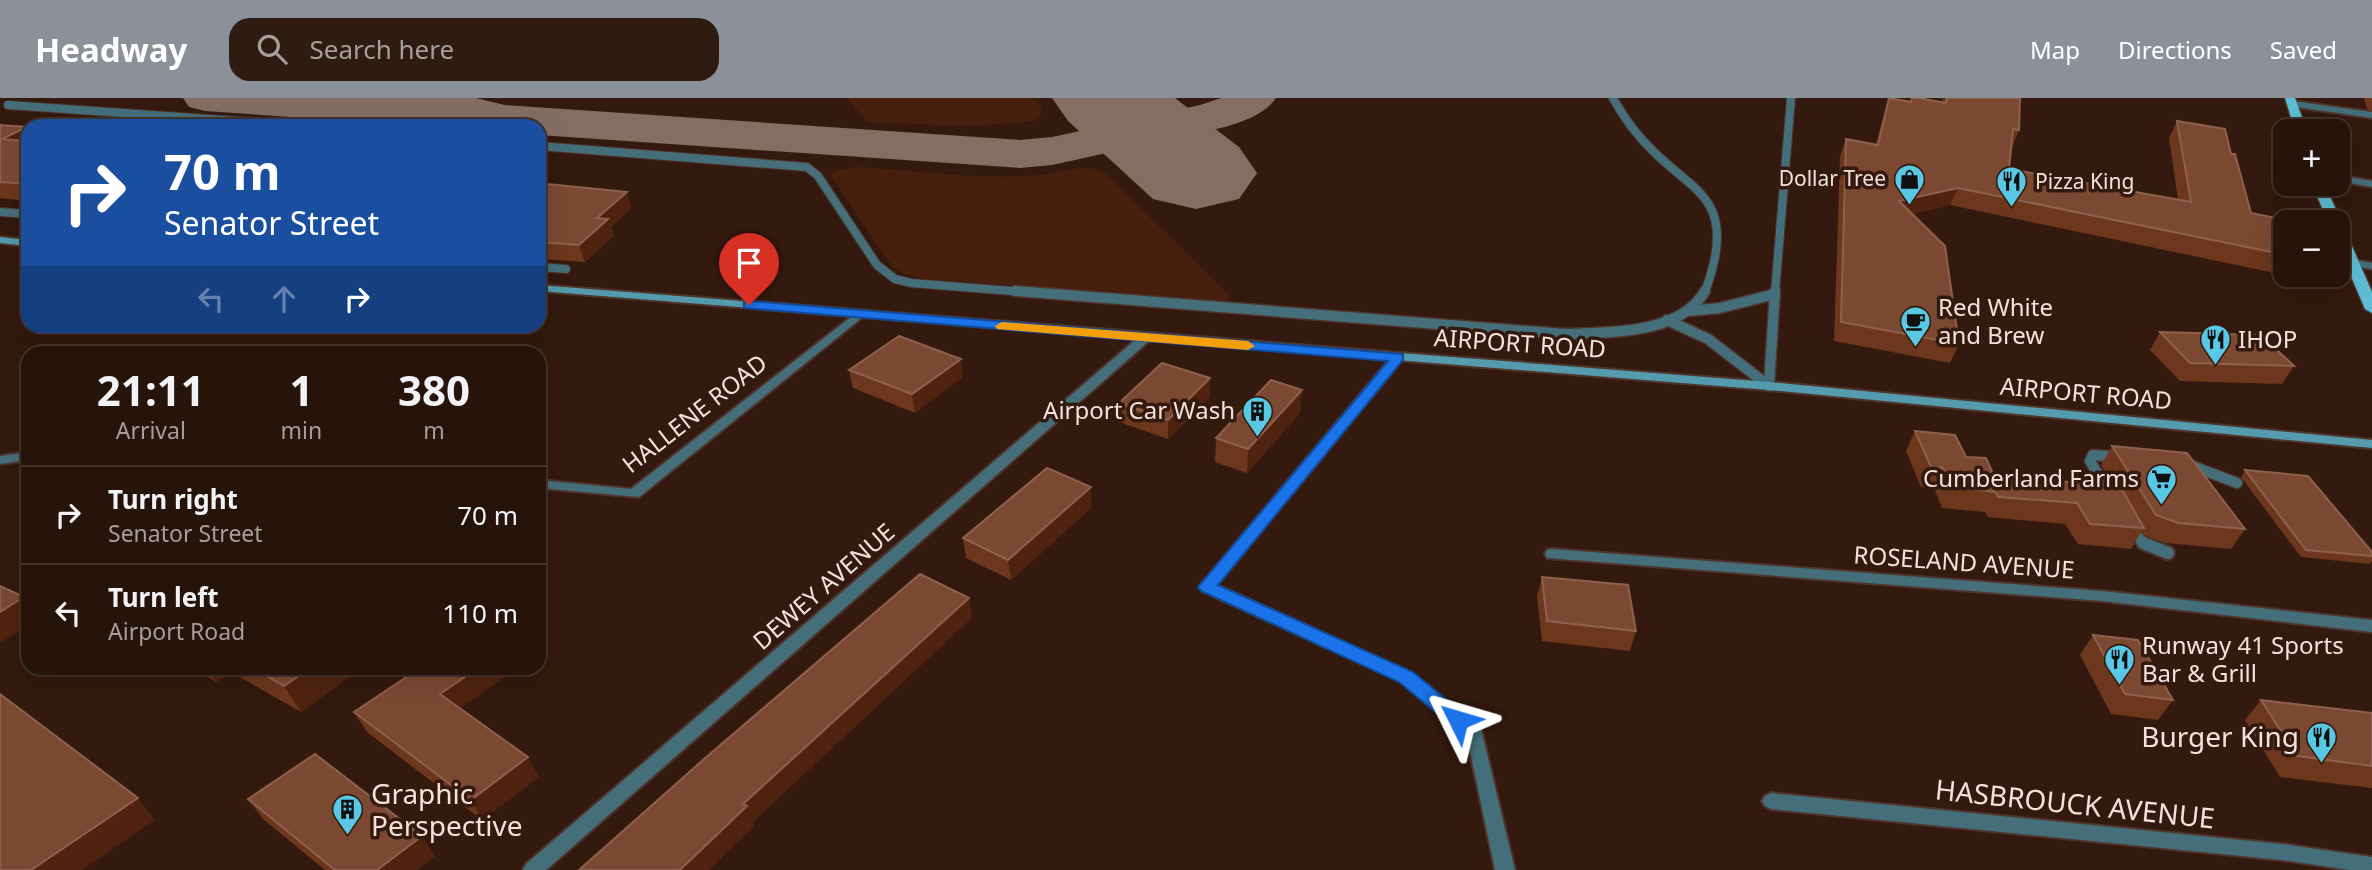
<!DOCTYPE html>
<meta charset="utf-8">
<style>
:root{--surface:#26130a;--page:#2e1c13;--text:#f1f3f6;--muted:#a49e9c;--line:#42322b;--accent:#8c9099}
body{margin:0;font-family:"Noto Sans",sans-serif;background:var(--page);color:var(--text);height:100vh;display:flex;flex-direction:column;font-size:26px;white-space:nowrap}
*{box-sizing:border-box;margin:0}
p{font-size:23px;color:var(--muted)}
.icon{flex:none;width:38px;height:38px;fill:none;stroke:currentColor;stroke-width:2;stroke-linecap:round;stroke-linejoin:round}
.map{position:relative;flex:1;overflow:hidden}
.sheet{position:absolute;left:21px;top:248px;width:525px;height:329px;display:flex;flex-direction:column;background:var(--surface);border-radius:21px;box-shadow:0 7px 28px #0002,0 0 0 2px var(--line)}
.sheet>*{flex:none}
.guide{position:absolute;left:21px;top:21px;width:525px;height:214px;border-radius:21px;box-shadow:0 7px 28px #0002,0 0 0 2px var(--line);background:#1a4fa0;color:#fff;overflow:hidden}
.fabs{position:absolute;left:2273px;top:21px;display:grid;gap:14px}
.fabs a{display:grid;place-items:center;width:77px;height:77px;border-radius:14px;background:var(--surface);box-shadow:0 7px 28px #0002,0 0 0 2px var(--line);font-size:35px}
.pin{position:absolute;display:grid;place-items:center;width:60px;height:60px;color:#fff;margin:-72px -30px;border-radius:50% 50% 50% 0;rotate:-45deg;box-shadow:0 0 7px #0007}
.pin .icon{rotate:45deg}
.me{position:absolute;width:77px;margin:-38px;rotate:310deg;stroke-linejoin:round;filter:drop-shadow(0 0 5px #0008)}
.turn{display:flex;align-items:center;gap:24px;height:147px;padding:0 28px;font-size:32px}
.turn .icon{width:91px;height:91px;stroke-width:2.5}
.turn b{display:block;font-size:49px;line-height:60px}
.lanes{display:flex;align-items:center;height:66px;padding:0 28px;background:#0003;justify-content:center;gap:35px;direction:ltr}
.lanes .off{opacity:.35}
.eta{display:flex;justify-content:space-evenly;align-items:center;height:119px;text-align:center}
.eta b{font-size:42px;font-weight:700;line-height:49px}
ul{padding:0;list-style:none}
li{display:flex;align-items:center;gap:21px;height:98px;padding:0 28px;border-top:2px solid var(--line)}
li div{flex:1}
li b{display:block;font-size:26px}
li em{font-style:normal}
header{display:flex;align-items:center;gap:42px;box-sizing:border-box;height:98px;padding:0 35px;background:var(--accent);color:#fff}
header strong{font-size:33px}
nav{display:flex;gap:38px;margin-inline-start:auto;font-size:24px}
.search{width:490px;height:63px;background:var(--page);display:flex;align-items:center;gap:18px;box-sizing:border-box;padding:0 24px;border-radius:21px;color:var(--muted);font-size:26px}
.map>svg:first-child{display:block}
.green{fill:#471f0d}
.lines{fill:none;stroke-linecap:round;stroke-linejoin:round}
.taxiway{fill:#846e64;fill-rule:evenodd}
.runway{fill:#846e64;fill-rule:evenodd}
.service-far2-casing{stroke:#4e352b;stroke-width:10}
.service-far1-casing{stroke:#4e352b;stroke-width:13}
.service-casing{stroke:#4e352b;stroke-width:16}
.minor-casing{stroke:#4e352b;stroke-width:4}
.secondary-casing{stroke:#4e352b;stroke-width:4}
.primary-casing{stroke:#4e352b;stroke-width:3}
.service-far2{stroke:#446f7a;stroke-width:8}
.service-far1{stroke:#446f7a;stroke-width:10}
.service{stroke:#446f7a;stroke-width:12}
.minor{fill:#446f7a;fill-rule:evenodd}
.secondary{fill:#539bad;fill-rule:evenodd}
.primary{fill:#5ebdd5;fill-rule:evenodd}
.wall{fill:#6c371d}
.shaded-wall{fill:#4f230f}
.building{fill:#7b4932;stroke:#8e614c;stroke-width:2}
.route{fill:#1a73e8;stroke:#114b97;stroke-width:2}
.slow{fill:#f59e0b}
.labels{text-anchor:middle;stroke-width:7;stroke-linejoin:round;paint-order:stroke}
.far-poi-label{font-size:21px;fill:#f4e1da;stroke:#33190e;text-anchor:end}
.poi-label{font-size:24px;fill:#f4e1da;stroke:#33190e;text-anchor:start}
.street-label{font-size:24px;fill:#f4e1da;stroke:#33190e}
.near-poi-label{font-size:28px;fill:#f4e1da;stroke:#33190e;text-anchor:end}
.near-street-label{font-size:28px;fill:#f4e1da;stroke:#33190e}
</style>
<header>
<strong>Headway</strong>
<div class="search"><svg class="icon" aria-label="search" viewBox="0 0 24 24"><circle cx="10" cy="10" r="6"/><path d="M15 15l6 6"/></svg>Search here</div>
<nav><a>Map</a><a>Directions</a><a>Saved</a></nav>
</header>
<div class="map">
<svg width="2372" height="772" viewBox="0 0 2372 772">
<rect width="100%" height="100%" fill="#33190e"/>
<!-- green -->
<path class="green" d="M847,0H1033L1040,7L1042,15L1035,23L1028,24L968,28L867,24Z
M858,69C918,73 979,82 1038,77C1059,76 1089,62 1107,77L1232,199L1226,203L926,181L905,176L893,170L831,78L836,72Z"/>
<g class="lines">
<!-- taxiway -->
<path class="taxiway" d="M183,0H476L505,7L1020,42L1052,39L1200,7L1221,0H1276C1264,17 1244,23 1225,29L1052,67L1020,70L539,37V28H479L461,23L361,24L205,13L189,9Z"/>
<!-- runway -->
<path class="runway" d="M1052,0H1175L1239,49L1257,75L1239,101L1196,111L1153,101L1068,23Z"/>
<defs>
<path id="service-far2" d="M1613,0C1624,20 1638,39 1655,55C1692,91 1726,100 1715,159C1712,172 1710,183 1704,195
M8,7L309,28
M539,48L807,69L818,78L877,167L895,181L911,185L1038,195
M0,114L28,116
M539,169L566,171
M1775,195L1791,0"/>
<path id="service-far1" d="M1015,193L1565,236C1609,234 1680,237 1705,193
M1688,213L1720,210L1775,196
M1667,222L1708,241L1769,288
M1769,288L1775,193
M2187,366L2237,385
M2110,396L2090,363L2093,357L2119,359
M2130,431L2146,447"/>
<path id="service" d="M2143,445L2168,455"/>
<path id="minor" d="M2292,3L2372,14V20L2289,8V4Z
M2338,77L2372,83V89L2338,83Z
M2349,161L2372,165V171L2345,166L2343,164Z
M860,212L864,214V218L639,399L539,390V382L631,391Z
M1145,236L1151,240L1149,243L546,772H523L526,766L1141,237Z
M1398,255L1402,256L1404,259L1402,262L1217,487L1412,575L1481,631L1515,772H1495L1467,639L1400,583L1202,493L1199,489L1394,256Z
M28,354V362L0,366V358Z
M1552,451L2102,493L2372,522V534L2102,503L1547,460L1545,456L1547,452Z
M1771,695L2282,746L2372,759V772H2350L2282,762L1771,711L1765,708L1762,703L1765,698Z"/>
<path id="secondary" d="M0,139L28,142V148L0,145Z
M539,187L1769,284L2372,342V350L1769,292L539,193Z"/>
<path id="primary" d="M2285,0H2295L2307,33H2295Z
M2312,86H2324L2342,124L2340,127L2328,124Z
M2338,128L2345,132L2372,194V215L2365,211L2338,148Z"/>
</defs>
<!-- service-far2 casing -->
<use href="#service-far2" class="service-far2-casing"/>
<!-- service-far1 casing -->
<use href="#service-far1" class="service-far1-casing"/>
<!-- service casing -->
<use href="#service" class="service-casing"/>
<!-- minor casing -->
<use href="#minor" class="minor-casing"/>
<!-- secondary casing -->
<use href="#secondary" class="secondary-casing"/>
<!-- primary casing -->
<use href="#primary" class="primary-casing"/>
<!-- service-far2 -->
<use href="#service-far2" class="service-far2"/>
<!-- service-far1 -->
<use href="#service-far1" class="service-far1"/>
<!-- service -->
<use href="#service" class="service"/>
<!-- minor -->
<use href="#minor" class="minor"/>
<!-- secondary -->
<use href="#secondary" class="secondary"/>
<!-- primary -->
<use href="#primary" class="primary"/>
</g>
<!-- wall -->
<path class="wall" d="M1889,0L1911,4L1912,0L1942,4L1943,0H2020L2019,32L2012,49H2011L2009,71L2178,102L2169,40L2177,23L2231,56L2251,115L2286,124V177H2290L2289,178L1950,107L1912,116L1959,246L1950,265L1834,243L1840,58L1846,41L1876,46L1884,16Z
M2364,0H2372V13L2367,11Z
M0,27L28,31V103L0,100Z
M539,93L627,94L631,110L611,129L614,138L585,164L539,161Z
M2160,234L2294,268L2282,286L2180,283L2150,252Z
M849,272L963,279L915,315L853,290Z
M1210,299L1168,341L1119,324V305Z
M1300,315L1247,375L1215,364L1216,340Z
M1915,333L1994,378L2113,387L2101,367L2112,348L2245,431L2231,451L2166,445L2144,437L2142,433L2131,451L2078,446L2065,426L1988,419L1985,414L1942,410L1934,390L1921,389L1906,353Z
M2245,372L2372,454V463L2370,466L2301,459L2241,379Z
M1092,409L1011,482L966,460L963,440Z
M1542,479L1636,533L1630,553L1542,543L1537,498Z
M2093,537L2173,602L2158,622L2111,616L2080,557Z
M193,570H362L301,614L231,574L216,584Z
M420,570H517L460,610L539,679L482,722L367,634L354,614Z
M2261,602L2372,615V690L2280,679L2245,622Z
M248,701L435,758L416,772H325L263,721Z"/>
<!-- shaded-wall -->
<path class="shaded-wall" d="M27,29L28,51L2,41Z
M1958,90L1950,107L1892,121L1899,103Z
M627,94L631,110L611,129L614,138L585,164L579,147L597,120Z
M961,261L963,279L915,315L912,296Z
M1210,280V299L1168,341V322Z
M1302,292L1300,315L1247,375L1248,351Z
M1091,389L1092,409L1011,482L1008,462Z
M24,499L28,503V528L0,545V514Z
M969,500L972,520L753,724L754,728L709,772H680L743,706Z
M207,570H229L231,574L216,584Z
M310,570H362L301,614L284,588Z
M478,570H517L451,616L440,596Z
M528,659L539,679L482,722L471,702Z
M138,700L155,722L82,772H31Z
M422,738L435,758L416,772H377Z"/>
<!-- building -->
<path class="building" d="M1889,0L1911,4L1912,0H1919L1946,5L1947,0H2020L2019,32L2013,31L2009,71L2191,104L2177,23L2225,31L2231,56H2235L2251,115L2291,123L2292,124H2286V157L1958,90L1899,103L1945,148L1959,246L1841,224L1846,41L1878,47Z
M0,27L27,29L2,41L28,43V86L0,84Z
M547,86L627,94L597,120L608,121L579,147L539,144V93Z
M2160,234L2261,237L2294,268L2190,265Z
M899,238L961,261L912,296L849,272Z
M1162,265L1210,280L1168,322L1119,305Z
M1271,282L1302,292L1248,351L1216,340Z
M1915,333L1955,337L1966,359L1986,360L1994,378L2120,388L2144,430L2090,426L2077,405L1998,399L1995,394L1952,389L1943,370L1931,369Z
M2112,348L2187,355L2245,431L2178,425L2156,417Z
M1047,370L1091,389L1008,462L963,440Z
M2245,372L2308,378L2372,454V458L2306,452Z
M920,476L969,500L743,706L747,708L680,772H579L704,661Z
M1542,479L1628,487L1636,533L1547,523Z
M0,488L24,499L0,514Z
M2093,537L2138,542L2173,602L2125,596Z
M253,570H310L284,588Z
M420,570H478L440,596L528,659L471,702L354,614Z
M0,596L138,700L31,772H0Z
M2261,602L2372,615V668L2297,658Z
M315,656L422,738L377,772H335L248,701Z"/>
<!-- route -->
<path class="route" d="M749,203L1403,256V262L1218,487L1413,574L1465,617L1468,622L1465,627L1458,630L1451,627L1399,584L1201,493L1198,489L1388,263L744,210V204Z"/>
<!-- slow -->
<path class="slow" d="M1002,224L1248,243L1255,248L1248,252L997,231L995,228Z"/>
<!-- icons -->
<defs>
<symbol id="shop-pin" viewBox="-11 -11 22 30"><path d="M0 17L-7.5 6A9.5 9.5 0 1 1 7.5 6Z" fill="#58c8e4" stroke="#33190e"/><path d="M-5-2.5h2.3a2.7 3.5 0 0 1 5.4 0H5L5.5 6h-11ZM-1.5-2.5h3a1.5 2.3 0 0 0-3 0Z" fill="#111"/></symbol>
<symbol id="restaurant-pin" viewBox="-11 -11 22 30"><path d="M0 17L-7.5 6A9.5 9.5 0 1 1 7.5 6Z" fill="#58c8e4" stroke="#33190e"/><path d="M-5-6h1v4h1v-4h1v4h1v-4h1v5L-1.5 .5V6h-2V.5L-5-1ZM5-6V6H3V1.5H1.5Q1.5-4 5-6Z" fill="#111"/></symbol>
<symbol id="cafe-pin" viewBox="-11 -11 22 30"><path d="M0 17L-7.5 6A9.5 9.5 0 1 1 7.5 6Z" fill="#58c8e4" stroke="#33190e"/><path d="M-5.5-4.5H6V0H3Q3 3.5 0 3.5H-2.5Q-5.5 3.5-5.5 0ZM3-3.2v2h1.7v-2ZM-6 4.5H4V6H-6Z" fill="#111"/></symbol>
<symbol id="building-pin" viewBox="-11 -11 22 30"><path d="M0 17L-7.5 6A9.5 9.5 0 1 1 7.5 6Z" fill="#58c8e4" stroke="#33190e"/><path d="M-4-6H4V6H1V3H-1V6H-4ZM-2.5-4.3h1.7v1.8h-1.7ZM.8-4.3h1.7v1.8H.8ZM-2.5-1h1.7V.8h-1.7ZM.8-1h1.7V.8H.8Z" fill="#111"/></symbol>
<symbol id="supermarket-pin" viewBox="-11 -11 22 30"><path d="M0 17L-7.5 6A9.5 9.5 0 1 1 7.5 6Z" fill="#58c8e4" stroke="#33190e"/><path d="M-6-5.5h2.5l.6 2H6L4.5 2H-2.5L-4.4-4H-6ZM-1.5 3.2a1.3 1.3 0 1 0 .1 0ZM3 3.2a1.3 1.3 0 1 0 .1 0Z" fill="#111"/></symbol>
</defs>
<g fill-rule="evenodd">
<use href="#shop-pin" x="1892" y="64" width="35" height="47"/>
<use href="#restaurant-pin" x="1994" y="66" width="35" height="47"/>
<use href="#cafe-pin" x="1898" y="206" width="35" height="47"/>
<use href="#restaurant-pin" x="2198" y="224" width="35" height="47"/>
<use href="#building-pin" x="1240" y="296" width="35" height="47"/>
<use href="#supermarket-pin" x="2144" y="364" width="35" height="47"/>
<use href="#restaurant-pin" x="2102" y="544" width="35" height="47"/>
<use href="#restaurant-pin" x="2304" y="622" width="35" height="47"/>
<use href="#building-pin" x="330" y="694" width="35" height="47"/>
</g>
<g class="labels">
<!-- far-poi labels -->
<g class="far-poi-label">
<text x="1886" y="88">Dollar Tree</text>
<text x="2035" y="91" text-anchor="start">Pizza King</text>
</g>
<!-- poi labels -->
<g class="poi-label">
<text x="1938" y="218">Red White<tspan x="1938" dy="28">and Brew</tspan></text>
<text x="2238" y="250">IHOP</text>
<text x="1235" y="321" text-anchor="end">Airport Car Wash</text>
<text x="2139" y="389" text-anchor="end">Cumberland Farms</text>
<text x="2142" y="556">Runway 41 Sports<tspan x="2142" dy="28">Bar &amp; Grill</tspan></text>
</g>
<!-- street labels -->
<g class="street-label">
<text transform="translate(1520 246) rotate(4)" y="8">AIRPORT ROAD</text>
<text transform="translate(2086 296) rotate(5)" y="8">AIRPORT ROAD</text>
<text transform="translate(695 316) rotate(-38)" y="8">HALLENE ROAD</text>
<text transform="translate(1964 465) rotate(4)" y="8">ROSELAND AVENUE</text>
<text transform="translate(824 489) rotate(-41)" y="8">DEWEY AVENUE</text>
</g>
<!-- near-poi labels -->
<g class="near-poi-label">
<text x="2299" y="649">Burger King</text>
<text x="371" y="706" text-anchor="start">Graphic<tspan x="371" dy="32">Perspective</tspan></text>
</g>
<!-- near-street labels -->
<g class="near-street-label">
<text transform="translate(2075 706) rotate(6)" y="10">HASBROUCK AVENUE</text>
</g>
</g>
</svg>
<div class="fabs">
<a>+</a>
<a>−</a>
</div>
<div class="pin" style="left:749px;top:207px;background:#d93025"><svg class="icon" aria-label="arrive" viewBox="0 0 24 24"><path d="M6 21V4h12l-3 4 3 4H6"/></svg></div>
<svg class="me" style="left:1458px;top:622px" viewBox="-20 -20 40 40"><path d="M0-17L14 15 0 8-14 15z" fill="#1a73e8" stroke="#fff" stroke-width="4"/></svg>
<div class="guide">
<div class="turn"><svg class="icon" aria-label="right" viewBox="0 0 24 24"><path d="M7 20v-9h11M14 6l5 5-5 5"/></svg><div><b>70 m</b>Senator Street</div></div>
<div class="lanes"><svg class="icon off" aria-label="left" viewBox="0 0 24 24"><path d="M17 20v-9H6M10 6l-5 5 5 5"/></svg><svg class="icon off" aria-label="ahead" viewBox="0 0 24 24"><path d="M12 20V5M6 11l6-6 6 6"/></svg><svg class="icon" aria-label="right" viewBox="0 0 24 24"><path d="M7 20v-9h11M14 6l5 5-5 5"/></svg></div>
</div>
<section class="sheet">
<div class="eta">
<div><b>21:11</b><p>Arrival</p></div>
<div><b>1</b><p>min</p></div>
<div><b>380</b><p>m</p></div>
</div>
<ul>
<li><svg class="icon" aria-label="right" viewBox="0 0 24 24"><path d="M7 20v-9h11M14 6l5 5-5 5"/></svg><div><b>Turn right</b><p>Senator Street</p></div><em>70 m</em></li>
<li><svg class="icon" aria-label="left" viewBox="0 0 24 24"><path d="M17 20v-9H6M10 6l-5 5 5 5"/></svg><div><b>Turn left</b><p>Airport Road</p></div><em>110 m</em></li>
</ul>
</section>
</div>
